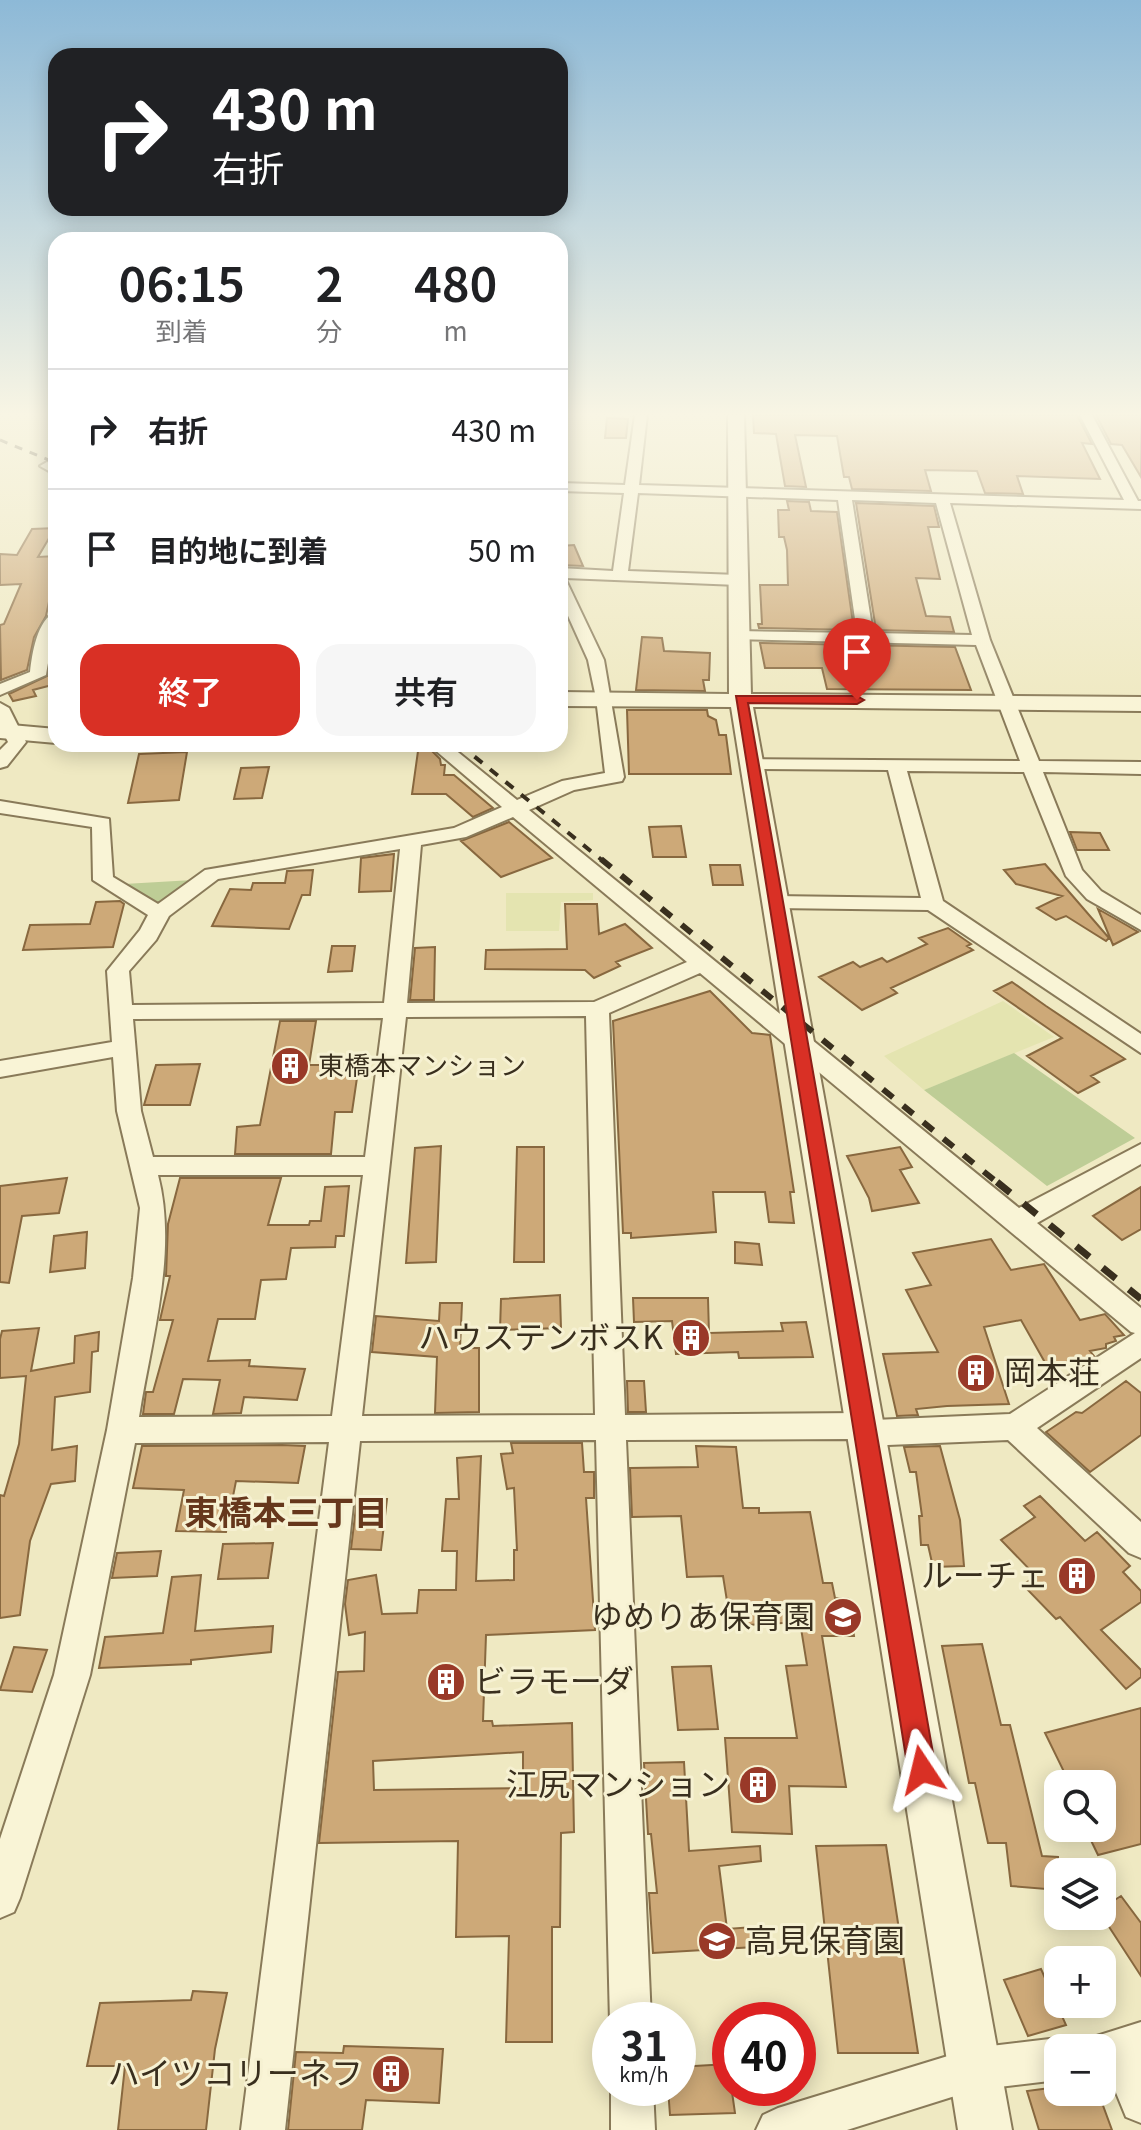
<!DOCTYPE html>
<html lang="ja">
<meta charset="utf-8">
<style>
:root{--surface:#fff;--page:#f6f6f6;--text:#202124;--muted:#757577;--line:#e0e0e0;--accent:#d93025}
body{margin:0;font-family:Georgia,"Noto Sans JP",serif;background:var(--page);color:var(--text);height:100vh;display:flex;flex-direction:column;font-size:30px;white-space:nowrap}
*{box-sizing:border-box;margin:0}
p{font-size:26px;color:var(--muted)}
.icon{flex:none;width:44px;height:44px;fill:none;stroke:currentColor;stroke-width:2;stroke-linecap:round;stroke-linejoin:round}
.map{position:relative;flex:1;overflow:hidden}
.drawer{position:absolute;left:48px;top:232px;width:520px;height:520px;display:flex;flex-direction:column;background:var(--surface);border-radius:24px;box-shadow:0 4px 20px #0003}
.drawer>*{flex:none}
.top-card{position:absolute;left:48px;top:48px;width:520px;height:168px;border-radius:24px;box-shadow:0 4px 20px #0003;background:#202124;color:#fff;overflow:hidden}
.tools{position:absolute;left:1044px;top:1770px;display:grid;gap:16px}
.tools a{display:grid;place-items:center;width:72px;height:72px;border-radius:16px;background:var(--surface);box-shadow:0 4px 20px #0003;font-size:40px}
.speed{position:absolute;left:592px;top:2002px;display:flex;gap:16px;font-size:40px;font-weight:700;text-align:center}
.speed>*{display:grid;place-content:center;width:104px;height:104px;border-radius:50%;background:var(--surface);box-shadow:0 4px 20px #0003;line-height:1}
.speed small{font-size:20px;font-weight:400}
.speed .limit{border:12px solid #d22;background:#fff;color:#111}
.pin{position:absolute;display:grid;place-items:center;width:68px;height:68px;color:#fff;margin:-82px -34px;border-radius:50% 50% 50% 0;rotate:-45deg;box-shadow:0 0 8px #0007}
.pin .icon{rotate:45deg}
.me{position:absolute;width:88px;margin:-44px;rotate:350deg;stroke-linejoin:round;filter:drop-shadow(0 0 6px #0008)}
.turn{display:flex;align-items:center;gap:28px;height:168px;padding:0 32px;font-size:36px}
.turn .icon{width:104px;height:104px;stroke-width:2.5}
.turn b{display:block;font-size:56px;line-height:68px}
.eta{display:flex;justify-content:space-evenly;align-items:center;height:136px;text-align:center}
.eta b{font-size:48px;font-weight:600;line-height:56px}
.button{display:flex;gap:16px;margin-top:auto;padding:16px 32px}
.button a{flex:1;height:92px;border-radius:24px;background:var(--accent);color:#fff;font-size:32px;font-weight:600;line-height:92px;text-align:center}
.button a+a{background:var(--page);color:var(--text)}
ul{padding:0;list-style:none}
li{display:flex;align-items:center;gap:24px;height:120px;padding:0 32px;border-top:2px solid var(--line)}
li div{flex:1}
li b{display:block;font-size:30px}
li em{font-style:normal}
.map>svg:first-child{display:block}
.farmland{fill:#e4e4b0}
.green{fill:#becd96}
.building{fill:#cda978;stroke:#88683f;stroke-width:2;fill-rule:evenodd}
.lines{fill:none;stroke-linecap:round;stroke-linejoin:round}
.minor-casing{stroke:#897a59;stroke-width:4}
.tertiary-casing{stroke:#897a59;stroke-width:4}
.minor{fill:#f9f4d6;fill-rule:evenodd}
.tertiary{fill:#f9f4d6;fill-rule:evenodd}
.rail-far3{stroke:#392f1e;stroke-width:3;stroke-dasharray:8 8;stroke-linecap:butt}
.rail-far2{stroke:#392f1e;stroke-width:4;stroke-dasharray:10 10;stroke-linecap:butt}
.rail-far1{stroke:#392f1e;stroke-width:6;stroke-dasharray:13 13;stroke-linecap:butt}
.rail{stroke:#392f1e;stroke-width:7;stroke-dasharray:17 17;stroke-linecap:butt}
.route{fill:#d93025;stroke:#8d1f18;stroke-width:2}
.labels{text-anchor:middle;stroke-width:6;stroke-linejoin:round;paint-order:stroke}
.poi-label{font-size:26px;fill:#392f1e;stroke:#f6f1d2;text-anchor:start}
.near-poi-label{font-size:32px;fill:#392f1e;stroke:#f6f1d2;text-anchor:end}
.near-neighbourhood-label{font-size:34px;font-weight:bold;fill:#66371c;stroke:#f6f1d2}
</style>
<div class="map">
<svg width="1141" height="2130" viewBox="0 0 1141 2130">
<rect width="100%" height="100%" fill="#efe9c2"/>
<!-- farmland -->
<path class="farmland" d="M506,893H593V900L561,902L559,931H506Z
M1003,1001L1054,1037L924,1090L884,1056Z"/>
<!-- green -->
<path class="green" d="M193,880L158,904L124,884Z
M1014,1053L1135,1138L1047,1186L924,1090Z"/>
<!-- building -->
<path class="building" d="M753,415H1077L1092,444L1082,443L1100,479L1017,476L1023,494L985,493L977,471L925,470L931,491L852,489L849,477H844L837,436L795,435L806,487L785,486L776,434L754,433Z
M1096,415H1141V477L1122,445L1111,444Z
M607,418L628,419L626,438H605Z
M787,501L809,502L811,511L837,512L854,630L759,628L758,624H762L760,585H788L787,550L784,537H779L778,510H789Z
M856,503L934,506L939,527H928L940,579L916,578L926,616L950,617L954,632L876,630Z
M55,528L38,557L56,556V592H51L46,616L34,637L27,670L1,680L0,625L4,624L21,584L0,585V554L17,555L32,529Z
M574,545L583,566L560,565V546Z
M642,637L662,638L664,651L710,653L709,680H703L705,691L636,690Z
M56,643V684L33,690L36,696L13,701L9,694L49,675Z
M760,643L955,647L971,690L827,689L822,668H765Z
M627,710H707L708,716L716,720L719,735H726L731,774H629Z
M419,744H425L440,759L441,765H445L444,775H454L493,808L473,817L446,794H412Z
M187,752L179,800L128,803L139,754Z
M269,767L262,798L234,799L241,768Z
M509,822L552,858L501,877L461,841Z
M681,826L686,857H653L649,827Z
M1070,832L1100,833L1109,850H1077Z
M394,854L391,891L359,892L361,858Z
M1045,864L1109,938L1106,941L1066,916L1056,920L1037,908L1062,896L1016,884L1004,870Z
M710,865H740L743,885H713Z
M313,870L310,895H302L289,929L212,926L230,889L251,890L253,883H285L287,871Z
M120,901L124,904L113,947L23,950L30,925L90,924L96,902Z
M565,904H597L599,934L625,924L652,948L616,962L620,966L594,978L585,970L485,969L486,950L567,949Z
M1098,909L1128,926L1138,932L1113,945Z
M948,928L971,944L967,946L973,950L891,988L897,993L862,1010L819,977L853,962L860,967L882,958L887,962L927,944L919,938Z
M332,946H355L352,971L328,972Z
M435,947L434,1000H410L415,948Z
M1012,982L1046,1006L1125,1059L1091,1076L1099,1082L1078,1093L1027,1056L1062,1038L994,991Z
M710,991L752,1033L770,1035L794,1192H790L794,1223L769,1222L765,1192H713L716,1232L631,1238V1233H623L613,1021Z
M280,1021H316L309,1065H333V1071H358L352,1112H335L331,1154H235L237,1127L260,1125Z
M200,1064L190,1105H144L156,1065Z
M441,1146L436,1262L406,1263L415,1148Z
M517,1147H544V1262H514Z
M900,1147L912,1167L900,1170L919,1203L872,1211L869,1198L847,1156Z
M67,1178L59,1213L22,1216L9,1283L0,1282V1186Z
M180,1178H281L268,1225H309L310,1221H321L325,1187L349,1186L344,1236H336L335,1247L291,1248L286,1279L261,1280L255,1319H218L208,1361L250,1360L249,1366L305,1369L297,1400L244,1397L241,1413L213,1414L220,1380L183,1379L174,1414H143L146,1392H153L173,1320H160L170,1276H166L168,1224Z
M1141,1187V1229L1122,1240L1093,1216Z
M87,1232L85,1268L50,1272L54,1236Z
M991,1239L1011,1270L1044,1264L1080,1320L1105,1314L1124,1335L1114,1337L1116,1341L1106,1344V1348L1090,1351L1094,1356L1047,1366L1021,1320L984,1327L1009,1404L947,1406L916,1409L918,1415L897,1416L883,1354L938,1352L906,1290L931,1285L913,1253Z
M735,1242L759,1244L762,1265L735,1263Z
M560,1295L561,1328L500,1330L501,1299Z
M633,1298H708L709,1333L783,1331L781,1323L806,1322L813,1357L739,1358L738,1352L676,1354L672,1321L634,1322Z
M440,1303H462L460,1348H479V1412L435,1413L437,1357L372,1352L376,1316L439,1321Z
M39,1328L31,1371L74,1363L75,1336L99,1332L98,1351L92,1352L90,1392L55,1397L52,1450L77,1446L75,1481L51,1484L30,1541L20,1615L0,1618V1495L4,1496L19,1444L26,1376L0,1378V1339L2,1331Z
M627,1381H644L646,1412H628Z
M1126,1381L1141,1393V1435L1090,1472L1046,1432L1076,1412L1082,1413Z
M511,1443H582L584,1472H594V1498H586L595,1630L486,1635L483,1721H492L493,1726L572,1723L574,1832L561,1833L560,1927H552V2042H506L509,1936L456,1937L458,1841L319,1843L338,1672L364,1671L365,1632L349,1635L345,1604L348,1580L376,1575L382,1614L417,1613L419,1590H456L457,1551H442L446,1499H459L457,1458L481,1456L476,1581L514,1580V1550H517L514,1488L507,1489L501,1454L513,1453ZM523,1752V1788L374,1790L373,1761Z
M282,1445L305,1446L298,1483L236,1481L226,1532L176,1531L184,1490L133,1488L142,1446Z
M696,1446L736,1447L743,1508H759V1513L810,1512L823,1583H832L835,1598L849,1599L854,1636H822L846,1787L789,1786L792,1834L732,1832L725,1738H797L786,1666L807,1665L800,1622L731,1626L723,1576L687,1577L681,1516L632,1517L630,1468L698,1467Z
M940,1446L960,1520L964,1566L933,1567L928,1545H921L919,1516H922L916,1472H910L904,1447Z
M1040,1496L1085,1541L1097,1532L1130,1566L1123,1572L1141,1591V1602L1101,1630L1141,1670V1677L1126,1689L1060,1617L1056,1619L1023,1585L1036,1576L1001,1540L1035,1517L1024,1506Z
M357,1499H387L381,1550L351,1549Z
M273,1543L268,1578L218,1579L223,1544Z
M161,1551L157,1576L112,1578L117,1553Z
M201,1575L195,1631L273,1626L271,1652L191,1660V1664L99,1668L105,1637L163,1633L172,1577Z
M982,1644L1001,1725H1010L1042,1856L1058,1857V1890L1011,1886L1006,1843H988L975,1783H969L942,1646Z
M14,1647L47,1650L32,1692L0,1690Z
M711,1666L718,1729L678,1730L672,1667Z
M1141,1708V1844L1098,1855L1085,1828H1102V1784H1070L1045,1733Z
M684,1762L689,1851L760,1846L761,1861L719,1866L727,1929L753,1927L755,1947L653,1953L649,1893H657L651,1834H648L644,1763Z
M886,1845L918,2053H838L816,1846Z
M1121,1896L1141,1923V1976L1102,1916V1908Z
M1041,1969L1066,2025L1028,2036L1004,1980Z
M193,1991L227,1993L215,2049L206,2130H118L125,2066H87L100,2003L191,2000Z
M344,2046L443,2049L439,2103L366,2100L362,2130H288L296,2052L343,2053Z
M728,2064L735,2113L670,2115L668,2088H678V2067Z
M1058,2087V2092H1098L1112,2130H1039L1027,2091Z"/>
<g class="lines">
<defs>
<path id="minor" d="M635,415H647L639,485L1124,500L1080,415H1092L1138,501H1141V509L950,503L990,640L1039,761L1141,762V774L1043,772L1082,870L1101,891L1141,915V930L1087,899L1066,876L1024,772L907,771L943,901L1141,1034V1053L928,910L774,908L763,902L774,896L921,898L888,770L749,769L742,767V759L1020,761L976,645L732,639L730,636L738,631L857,633L838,500L638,493L628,571L738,575L746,580L738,585L565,578L604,660L624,777L622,781L574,790L529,810L1019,1208L1141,1144V1164L1037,1223L1141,1308V1358L1037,1428L1141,1522V1558L1129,1553L1008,1440L864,1446L852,1439L626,1440L651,2020L610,2022L596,1440L360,1441L285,2130H241L329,1442L135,1443L90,1675L20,1898L14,1912L0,1918V1839L54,1675L107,1430L133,1278L140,1208L117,1111L113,1057L0,1077V1061L112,1042L107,971L140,930L148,915L93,880L92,827L0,813V801L109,819L113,877L158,904L205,870L454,828L502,807L428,744H448L517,800L562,781L605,773L596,698L588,660L560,598V568L613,571L624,493L560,491V483L625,485ZM852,500L936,503L972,635L873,633ZM513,817L687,962L594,1002L407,1003L421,845L466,837ZM400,849L384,1003L132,1005L129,971L156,940L169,916L218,879ZM700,973L1131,1332L1135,1333L1010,1414L874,1420L862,1413L625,1415L609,1013ZM586,1016L595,1415L362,1416L406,1017ZM383,1018L365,1157H153L141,1111L133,1019ZM158,1175H363L332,1416L139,1417C151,1340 178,1252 158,1175Z
M47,462L56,466V475L40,466Z
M56,612C56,634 49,653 46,675L0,695V684L30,672C32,654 37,619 56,612Z
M0,703L9,708L26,742L7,766L0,768V750L8,742L0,726Z
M1141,2022V2123L1126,2117L1108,2073L1102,2075V2048H1084L1087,2039Z
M1058,2038L1074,2048H1058V2080L974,2090L847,2130H756L763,2115L778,2108L974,2048Z
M611,2088H653L655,2130H611Z"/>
<path id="tertiary" d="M728,415H744L751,694L1141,697V711L753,707L1012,2130H958L731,707L560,706V692L729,694Z
M0,724L56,729V743L0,738Z"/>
</defs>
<!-- minor casing -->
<use href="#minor" class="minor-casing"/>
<!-- tertiary casing -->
<use href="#tertiary" class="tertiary-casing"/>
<!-- minor -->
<use href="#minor" class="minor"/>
<!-- tertiary -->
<use href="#tertiary" class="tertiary"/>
<!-- rail-far3 -->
<path class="rail-far3" d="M0,440L56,463"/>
<!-- rail-far2 -->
<path class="rail-far2" d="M459,744L603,861"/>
<!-- rail-far1 -->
<path class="rail-far1" d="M601,859L999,1184"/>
<!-- rail -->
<path class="rail" d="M997,1182L1141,1299"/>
</g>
<!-- sky -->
<linearGradient id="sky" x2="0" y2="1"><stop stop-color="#8db9d7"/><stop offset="0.58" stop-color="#f8f5e4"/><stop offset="1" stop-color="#f8f5e4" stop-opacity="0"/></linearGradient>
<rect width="1141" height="714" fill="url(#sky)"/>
<!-- route -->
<path class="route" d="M736,696H857L864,700L857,704L748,703L936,1770L931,1780L922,1784L912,1780L908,1770Z"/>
<!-- icons -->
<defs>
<symbol id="building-disc" viewBox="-11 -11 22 22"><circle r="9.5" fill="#993928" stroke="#f6f1d2"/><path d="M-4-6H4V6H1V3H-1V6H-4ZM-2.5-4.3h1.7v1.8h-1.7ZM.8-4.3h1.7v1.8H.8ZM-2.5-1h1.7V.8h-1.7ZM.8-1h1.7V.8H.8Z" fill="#fff"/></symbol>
<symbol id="school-disc" viewBox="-11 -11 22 22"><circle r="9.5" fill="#993928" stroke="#f6f1d2"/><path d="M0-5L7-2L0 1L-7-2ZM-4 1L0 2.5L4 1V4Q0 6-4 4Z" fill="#fff"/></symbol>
</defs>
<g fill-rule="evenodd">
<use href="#building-disc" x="268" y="1044" width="44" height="44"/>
<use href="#building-disc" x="669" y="1316" width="44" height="44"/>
<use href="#building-disc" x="954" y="1351" width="44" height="44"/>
<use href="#building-disc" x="1055" y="1554" width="44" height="44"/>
<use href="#school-disc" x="821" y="1595" width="44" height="44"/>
<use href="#building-disc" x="424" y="1660" width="44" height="44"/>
<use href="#building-disc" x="736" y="1763" width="44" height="44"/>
<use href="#school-disc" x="695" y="1919" width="44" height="44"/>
<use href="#building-disc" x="369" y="2052" width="44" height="44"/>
</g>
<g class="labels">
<!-- poi labels -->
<g class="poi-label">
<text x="318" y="1075">東橋本マンション</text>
</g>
<!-- near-poi labels -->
<g class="near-poi-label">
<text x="663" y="1349">ハウステンボスK</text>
<text x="1004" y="1384" text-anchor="start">岡本荘</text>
<text x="1049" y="1587">ルーチェ</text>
<text x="815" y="1628">ゆめりあ保育園</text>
<text x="474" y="1693" text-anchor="start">ビラモーダ</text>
<text x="730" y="1796">江尻マンション</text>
<text x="745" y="1952" text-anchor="start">高見保育園</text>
<text x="363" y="2085">ハイツコリーネフ</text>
</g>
<!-- near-neighbourhood labels -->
<g class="near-neighbourhood-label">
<text x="286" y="1525">東橋本三丁目</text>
</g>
</g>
</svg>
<div class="tools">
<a><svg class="icon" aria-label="search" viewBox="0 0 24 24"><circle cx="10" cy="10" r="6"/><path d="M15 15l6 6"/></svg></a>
<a><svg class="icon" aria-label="layers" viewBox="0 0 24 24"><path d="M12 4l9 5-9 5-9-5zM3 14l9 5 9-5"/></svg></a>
<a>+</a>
<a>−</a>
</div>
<div class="speed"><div>31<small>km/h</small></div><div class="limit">40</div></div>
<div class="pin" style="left:857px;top:700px;background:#d93025"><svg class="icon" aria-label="arrive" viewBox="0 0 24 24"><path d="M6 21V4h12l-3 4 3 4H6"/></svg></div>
<svg class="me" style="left:922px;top:1770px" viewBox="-20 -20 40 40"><path d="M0-17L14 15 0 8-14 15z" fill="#d93025" stroke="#fff" stroke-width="4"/></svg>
<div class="top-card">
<div class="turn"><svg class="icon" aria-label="right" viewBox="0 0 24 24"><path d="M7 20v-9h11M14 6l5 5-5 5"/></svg><div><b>430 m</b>右折</div></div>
</div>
<section class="drawer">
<div class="eta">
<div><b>06:15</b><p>到着</p></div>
<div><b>2</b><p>分</p></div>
<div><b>480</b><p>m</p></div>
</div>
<ul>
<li><svg class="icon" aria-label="right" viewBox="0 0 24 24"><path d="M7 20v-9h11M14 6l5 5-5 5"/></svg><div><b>右折</b></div><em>430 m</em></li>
<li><svg class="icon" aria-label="arrive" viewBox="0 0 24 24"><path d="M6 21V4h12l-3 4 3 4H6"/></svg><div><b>目的地に到着</b></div><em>50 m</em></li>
</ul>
<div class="button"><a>終了</a><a>共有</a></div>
</section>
</div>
